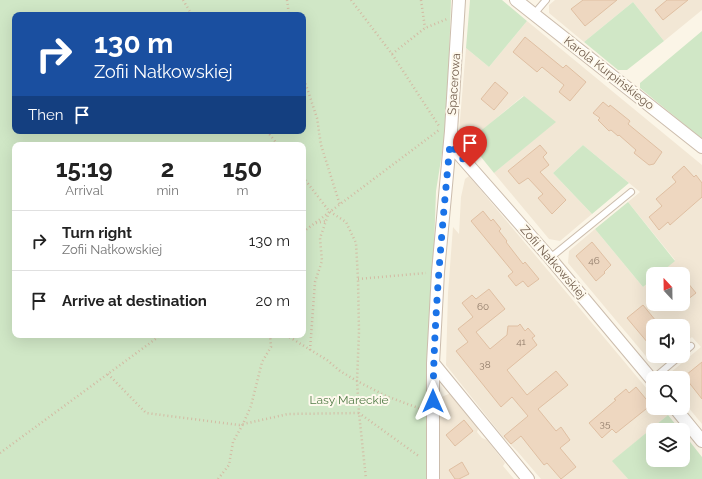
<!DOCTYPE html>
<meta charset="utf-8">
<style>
:root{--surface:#fff;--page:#f2f2f2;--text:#222;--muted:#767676;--line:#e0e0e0}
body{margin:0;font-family:Raleway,sans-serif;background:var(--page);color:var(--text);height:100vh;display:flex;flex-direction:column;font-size:15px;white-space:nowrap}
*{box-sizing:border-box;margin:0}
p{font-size:13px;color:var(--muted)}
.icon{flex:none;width:22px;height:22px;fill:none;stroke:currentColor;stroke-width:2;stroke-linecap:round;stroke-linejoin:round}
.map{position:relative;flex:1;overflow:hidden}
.side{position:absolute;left:12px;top:142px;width:294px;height:196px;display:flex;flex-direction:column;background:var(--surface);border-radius:8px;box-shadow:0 4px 16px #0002}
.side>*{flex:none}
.top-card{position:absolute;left:12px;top:12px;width:294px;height:122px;border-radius:8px;box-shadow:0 4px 16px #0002;background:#1a4fa0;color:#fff;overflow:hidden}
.needle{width:26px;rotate:338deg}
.buttons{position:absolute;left:646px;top:267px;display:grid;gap:8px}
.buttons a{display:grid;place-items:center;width:44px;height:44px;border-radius:8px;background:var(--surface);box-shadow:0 4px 16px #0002;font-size:20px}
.pin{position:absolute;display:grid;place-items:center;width:34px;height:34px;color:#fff;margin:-41px -17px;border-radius:50% 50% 50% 0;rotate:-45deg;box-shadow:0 0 4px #0007}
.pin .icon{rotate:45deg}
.me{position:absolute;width:44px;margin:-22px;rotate:0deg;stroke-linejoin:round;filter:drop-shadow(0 0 3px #0008)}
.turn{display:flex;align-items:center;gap:14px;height:84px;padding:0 16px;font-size:18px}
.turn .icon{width:52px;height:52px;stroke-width:2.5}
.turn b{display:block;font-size:28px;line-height:34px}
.then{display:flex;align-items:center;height:38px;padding:0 16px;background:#0003;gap:8px;font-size:15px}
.eta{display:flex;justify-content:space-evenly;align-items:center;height:68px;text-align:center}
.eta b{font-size:24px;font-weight:700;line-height:28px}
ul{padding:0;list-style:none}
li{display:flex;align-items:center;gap:12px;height:60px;padding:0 16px;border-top:1px solid var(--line)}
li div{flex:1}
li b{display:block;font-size:15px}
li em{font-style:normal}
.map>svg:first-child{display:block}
.residential{fill:#f2e7d5}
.green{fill:#d0e7c6;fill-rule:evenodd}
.building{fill:#eed7c0;stroke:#dfbfa2}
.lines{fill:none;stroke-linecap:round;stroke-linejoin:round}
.lane-casing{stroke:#ccbdad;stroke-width:8}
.street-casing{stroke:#ccbdad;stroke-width:14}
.path{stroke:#d3baa3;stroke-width:2.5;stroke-dasharray:1 3;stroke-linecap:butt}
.lane{stroke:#fff;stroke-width:6}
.street{stroke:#fff;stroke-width:12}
.route{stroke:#1a73e8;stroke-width:7;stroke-dasharray:0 12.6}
.labels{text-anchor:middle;stroke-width:4;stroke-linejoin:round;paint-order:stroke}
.number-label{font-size:10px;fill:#917c6a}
.street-label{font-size:12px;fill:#725e4d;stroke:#fef9ed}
.park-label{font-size:12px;fill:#547d49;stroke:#fef9ed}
</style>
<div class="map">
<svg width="702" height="479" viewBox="0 0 702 479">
<rect width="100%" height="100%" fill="#fbf5e7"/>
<!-- residential -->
<path class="residential" d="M555,0H702V10L664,41L633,2L584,42L549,13V5Z
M527,21L702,165V424L683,401V378H670V373L701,347L692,337L683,344V326H653V356H669L662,362L650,361L568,263L569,251L595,229L643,287L653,279V304H683V274H659L675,260L628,202L640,192L583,145L553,173L592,214L560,241L549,239L494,173L555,122L523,96L468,142L459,132L466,48L489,67Z
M469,176L653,396V408H663L668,415L613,461L628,479H541L517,451L503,437L446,365L448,293L453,227L459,234L461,197L465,179Z
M451,393L479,426L477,432L482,438L487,440L505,463L503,466L514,479H438L439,398Z"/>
<!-- green -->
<path class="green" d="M0,0H451L447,122L436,191L426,479H0ZM15,15H303V131H15ZM15,145H303V335H15Z
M470,0H502L527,21L489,67L466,48Z
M633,2L664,41L627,70H618L584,42Z
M702,31V139L640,88V83Z
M524,96L556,122L494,173L477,152L465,156L459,147V132L468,141Z
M583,145L629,183L592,214L553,173Z
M628,202L675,261L659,274H653V279L643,287L595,229Z
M668,415L680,430H653V460H683V433L702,457V479H628L612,461Z"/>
<!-- building -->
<path class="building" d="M583,0H617L585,26L571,9Z
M667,0H688L663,20L655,10Z
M525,37L563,68L566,65L586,82L570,101L559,92L564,85L542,67L537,72L513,52Z
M495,82L508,93L494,110L481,99Z
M603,102L609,107L610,105L630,121L628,124L662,152L654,164L649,165L634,153L636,150L619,135L618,136L611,130L609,131L598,120L600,118L593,113Z
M540,145L547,153L543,157L549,165L540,172L566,200L552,214L538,198L543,194L528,178L519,184L508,171Z
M684,166L694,177L696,175L702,183V197L670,225L668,222L659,230L649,217L662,206L656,199L676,182L672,177Z
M483,211L491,221L493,219L501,229L499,231L507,241L506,242L523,264L525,262L539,279L528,287L523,281L516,286L508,276L513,272L471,221Z
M592,242L611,265L604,272L605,273L596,281L576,256Z
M683,277L696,293L683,303Z
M489,289L505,309L476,332L490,349L507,335L508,326H518L520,324L525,331L528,328L535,336L532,338L537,345L507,370L527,395L556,371L568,385L538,409L556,431L561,427L570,440L560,448L576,467L561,479L547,463L544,465L521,436L511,444L504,436L528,416L512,397L501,407L456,351L468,342L458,329L473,317L462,303L472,295L476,299Z
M643,305L660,326H653V349L627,318Z
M702,362V399L687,380L689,379L686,375Z
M636,387L651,405L616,433L612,429L602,438L589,423L616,400L614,399L626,389L629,393Z
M464,420L473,431L455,446L446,435Z
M462,462L469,474L459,479H455L449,470Z"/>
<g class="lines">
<defs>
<path id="lane" d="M534,14L546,0
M550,258L631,192
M683,353L691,346
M654,378L680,356"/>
<path id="street" d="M516,0L702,147
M450,144L550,258L653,381
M433,363L528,479
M675,408L702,441
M433,479V363L438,272L451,131L459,0"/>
</defs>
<!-- lane casing -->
<use href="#lane" class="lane-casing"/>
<!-- street casing -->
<use href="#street" class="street-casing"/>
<!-- path -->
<path class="path" d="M183,0L192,15
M287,0L289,15
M351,0L392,54L439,126
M421,0L425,28
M392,54L425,28L447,19
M303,76L317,118L321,145L340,205
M267,131L278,145
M303,177L329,211L346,222L356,243L358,279L359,332L357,381L359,413L420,457
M316,223L326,221
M303,232L439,130
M358,279L426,273
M286,335L327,360L340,371L357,381L386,396L421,409
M310,350L315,282L322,261L320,238L329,212
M108,374L146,413L239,425L288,414L359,413L366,479
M0,453L161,335
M218,479L229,465L233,442L243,424L251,406L262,362L271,347L270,335"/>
<!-- lane -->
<use href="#lane" class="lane"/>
<!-- street -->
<use href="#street" class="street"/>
</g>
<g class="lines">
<!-- route -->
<path class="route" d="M433,401C434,315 442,229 450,144L470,167"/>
</g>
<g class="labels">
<!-- number labels -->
<g class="number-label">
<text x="594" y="264">46</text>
<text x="483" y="310">60</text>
<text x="521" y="345">41</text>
<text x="485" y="368">38</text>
<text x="605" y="427">35</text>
</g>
<!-- street labels -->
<g class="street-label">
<text transform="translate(609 73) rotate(38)" y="4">Karola Kurpińskiego</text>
<text transform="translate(454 84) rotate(-86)" y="4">Spacerowa</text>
<text transform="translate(553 262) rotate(49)" y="4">Zofii Nałkowskiej</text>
</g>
<!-- park labels -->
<g class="park-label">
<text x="349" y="404">Lasy Mareckie</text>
</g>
</g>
</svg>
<div class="buttons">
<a><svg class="needle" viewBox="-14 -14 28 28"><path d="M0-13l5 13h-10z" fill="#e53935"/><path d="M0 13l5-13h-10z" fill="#767676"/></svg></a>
<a><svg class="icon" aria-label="sound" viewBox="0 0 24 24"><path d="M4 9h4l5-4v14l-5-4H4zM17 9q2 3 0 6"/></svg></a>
<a><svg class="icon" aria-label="search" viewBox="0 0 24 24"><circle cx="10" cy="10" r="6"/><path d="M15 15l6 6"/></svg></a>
<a><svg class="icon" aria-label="layers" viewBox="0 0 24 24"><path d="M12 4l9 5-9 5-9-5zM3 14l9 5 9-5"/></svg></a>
</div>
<div class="pin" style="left:470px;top:167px;background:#d93025"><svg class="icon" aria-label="arrive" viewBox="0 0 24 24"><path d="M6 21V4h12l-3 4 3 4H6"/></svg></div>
<svg class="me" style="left:433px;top:401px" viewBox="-20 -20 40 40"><path d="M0-17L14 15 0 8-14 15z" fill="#1a73e8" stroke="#fff" stroke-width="4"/></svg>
<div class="top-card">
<div class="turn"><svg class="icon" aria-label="right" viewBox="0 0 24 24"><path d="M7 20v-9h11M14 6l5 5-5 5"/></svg><div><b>130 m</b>Zofii Nałkowskiej</div></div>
<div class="then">Then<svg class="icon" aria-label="arrive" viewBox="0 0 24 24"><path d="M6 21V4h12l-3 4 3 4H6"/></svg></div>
</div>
<section class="side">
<div class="eta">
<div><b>15:19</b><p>Arrival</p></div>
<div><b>2</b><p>min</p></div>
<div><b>150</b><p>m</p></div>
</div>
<ul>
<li><svg class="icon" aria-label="right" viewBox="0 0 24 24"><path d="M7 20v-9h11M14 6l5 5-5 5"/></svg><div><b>Turn right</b><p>Zofii Nałkowskiej</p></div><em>130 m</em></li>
<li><svg class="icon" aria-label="arrive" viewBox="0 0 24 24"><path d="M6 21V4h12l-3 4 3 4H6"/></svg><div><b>Arrive at destination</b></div><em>20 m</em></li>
</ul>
</section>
</div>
